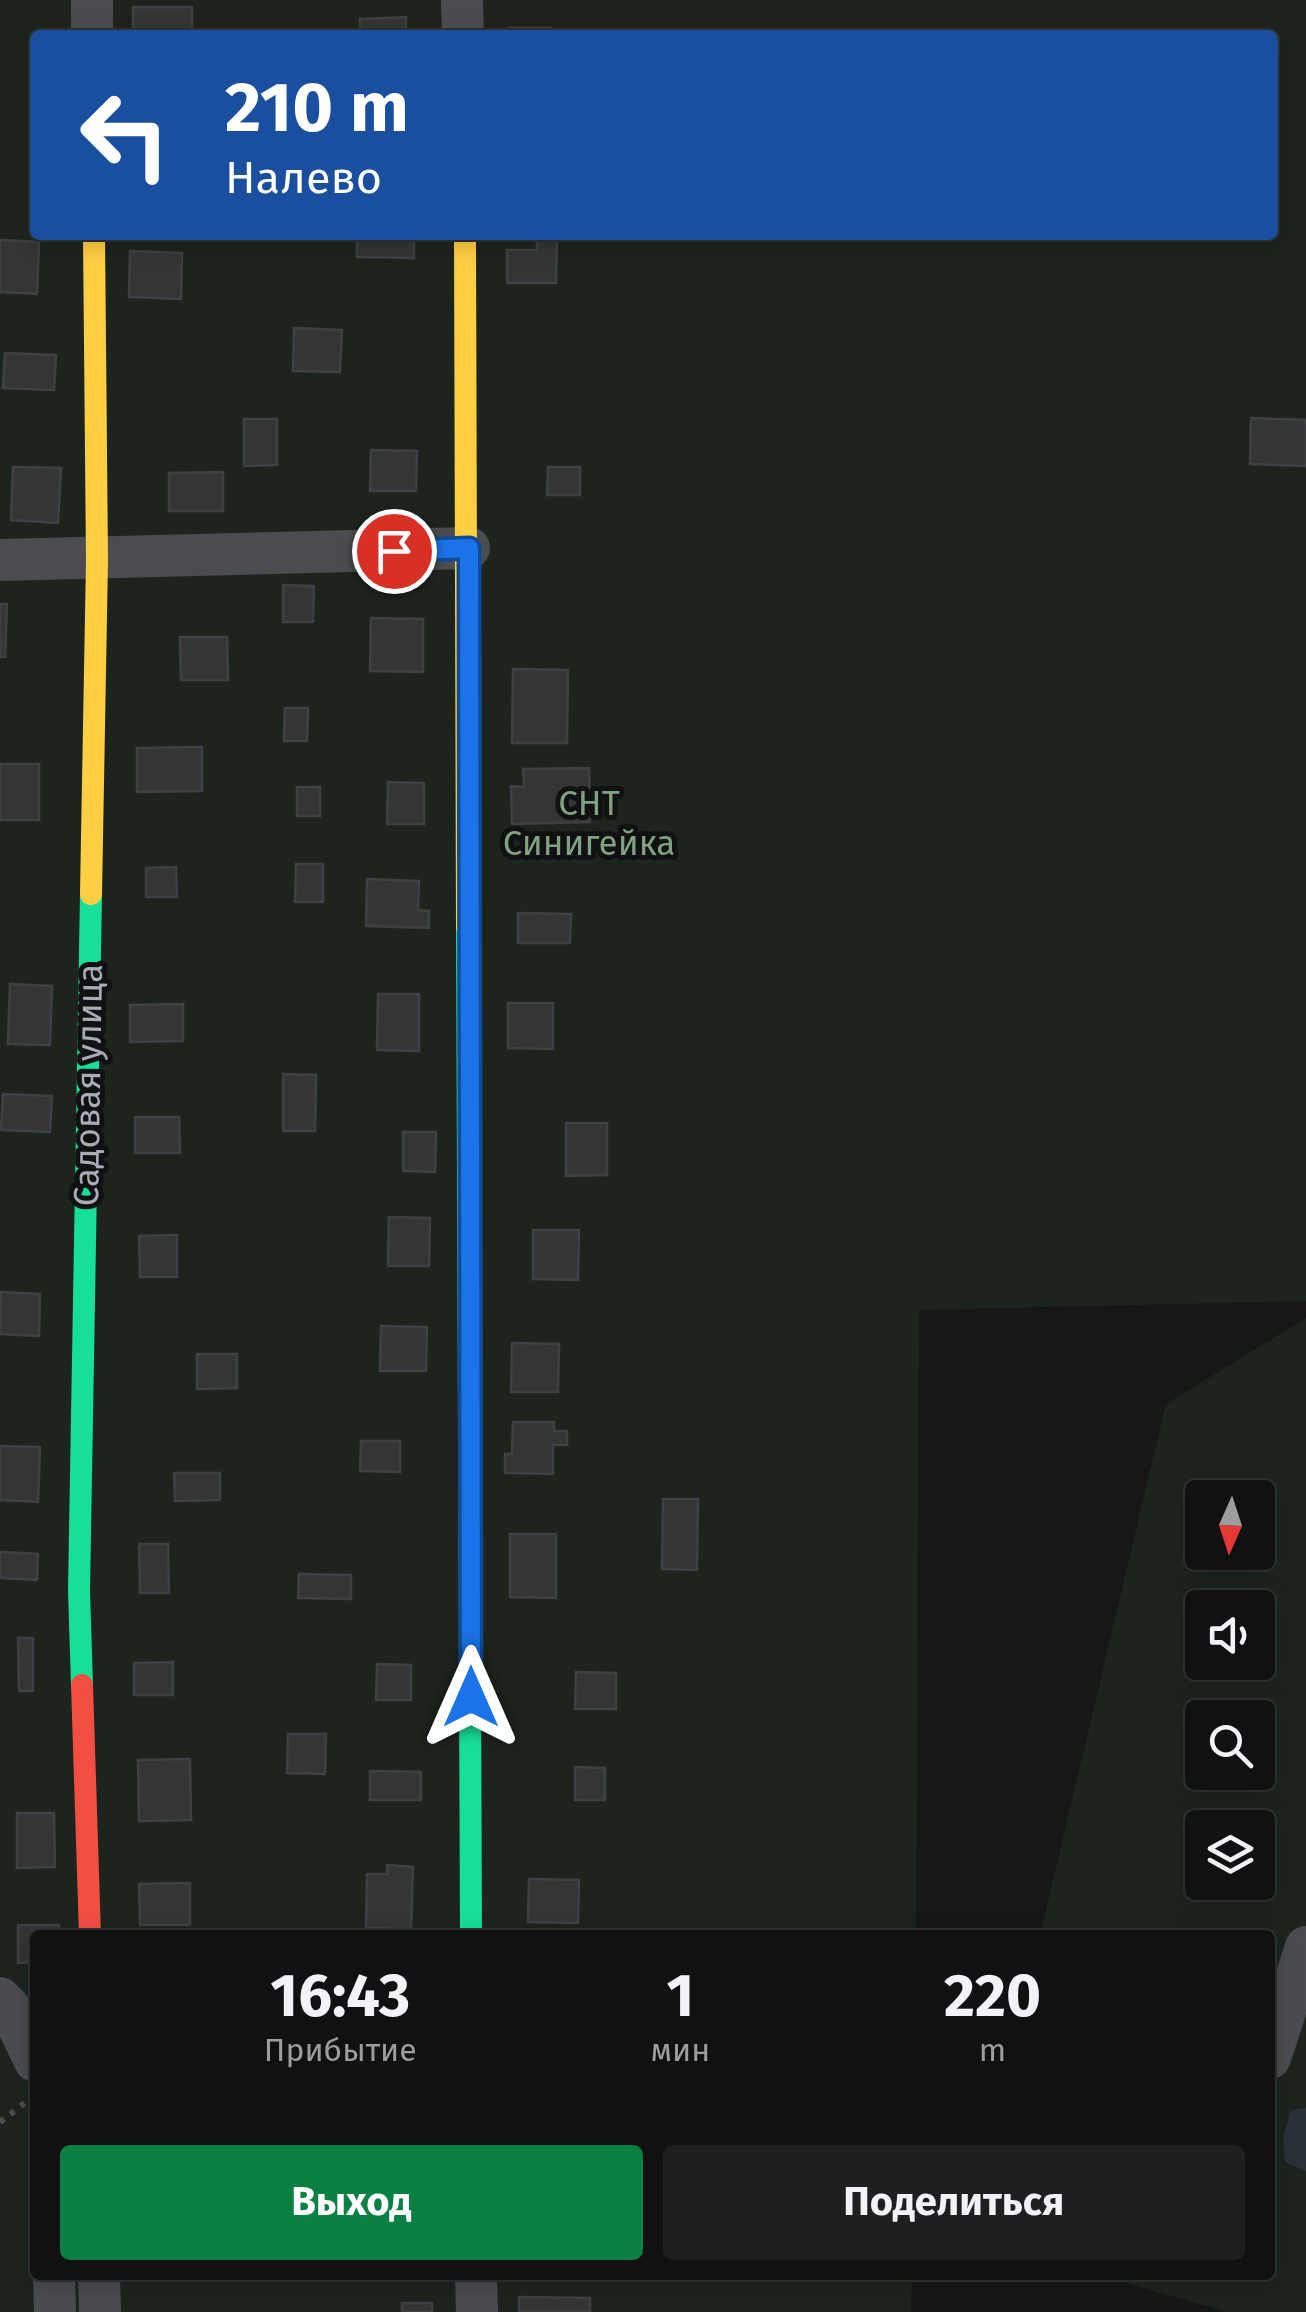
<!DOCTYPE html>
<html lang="ru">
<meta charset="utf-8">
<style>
:root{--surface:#111;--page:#1e1f1f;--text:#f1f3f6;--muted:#9c9d9f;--line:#303131;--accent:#0b8043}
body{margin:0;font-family:"Fira Sans",sans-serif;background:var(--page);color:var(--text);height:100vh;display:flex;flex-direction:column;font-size:38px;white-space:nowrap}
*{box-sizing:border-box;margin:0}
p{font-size:32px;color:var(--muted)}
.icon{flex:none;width:55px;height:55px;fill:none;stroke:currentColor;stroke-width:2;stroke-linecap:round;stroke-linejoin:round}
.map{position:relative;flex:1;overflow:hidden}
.sheet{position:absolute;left:30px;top:1930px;width:1245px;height:350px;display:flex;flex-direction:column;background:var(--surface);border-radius:10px;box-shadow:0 5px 25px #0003,0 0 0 2px var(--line)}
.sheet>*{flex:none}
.hud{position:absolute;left:30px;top:30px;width:1248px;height:210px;border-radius:10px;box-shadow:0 5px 25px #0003,0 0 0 2px var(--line);background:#1a4fa0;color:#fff;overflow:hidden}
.needle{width:65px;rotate:183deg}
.controls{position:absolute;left:1185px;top:1480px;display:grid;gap:20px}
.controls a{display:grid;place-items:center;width:90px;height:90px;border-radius:10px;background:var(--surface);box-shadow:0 5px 25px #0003,0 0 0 2px var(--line);font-size:50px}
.pin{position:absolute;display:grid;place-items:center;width:85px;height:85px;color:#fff;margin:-42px;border:5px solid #fff;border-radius:50%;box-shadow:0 2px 10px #0007}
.me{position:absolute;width:110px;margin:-55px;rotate:0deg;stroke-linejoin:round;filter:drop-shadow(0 0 8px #0008)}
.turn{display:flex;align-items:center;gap:35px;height:210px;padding:0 30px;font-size:45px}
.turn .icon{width:130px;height:130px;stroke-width:2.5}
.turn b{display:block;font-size:70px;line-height:85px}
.eta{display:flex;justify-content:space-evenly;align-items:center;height:170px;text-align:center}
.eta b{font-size:60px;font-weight:700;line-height:70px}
.cta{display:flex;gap:20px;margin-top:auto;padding:20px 30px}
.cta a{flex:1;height:115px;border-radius:10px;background:var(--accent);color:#fff;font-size:40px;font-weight:700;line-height:115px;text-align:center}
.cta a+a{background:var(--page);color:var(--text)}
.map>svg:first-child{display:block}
.green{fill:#1d241e;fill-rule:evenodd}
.water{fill:#2a3239}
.building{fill:#353536;stroke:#3f4043;stroke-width:2.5}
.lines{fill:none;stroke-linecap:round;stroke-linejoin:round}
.path{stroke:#4d4e52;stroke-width:6;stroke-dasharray:5 8;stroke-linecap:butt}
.street{stroke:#4b4c50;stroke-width:42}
.fast{stroke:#16e098;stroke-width:22}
.slow{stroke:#ffcf43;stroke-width:22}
.jam{stroke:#f24e42;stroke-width:22}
.route-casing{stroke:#114b97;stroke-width:25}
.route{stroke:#1a73e8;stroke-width:18}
.labels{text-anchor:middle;stroke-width:10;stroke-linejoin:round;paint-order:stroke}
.park-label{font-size:35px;fill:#7fa381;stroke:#111113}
.street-label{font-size:35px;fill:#a8adb8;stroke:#111113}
</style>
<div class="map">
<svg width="1306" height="2312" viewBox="0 0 1306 2312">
<rect width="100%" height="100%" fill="#171717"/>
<!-- green -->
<path class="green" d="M0,0H1306V1301L919,1310L916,1935H35V2275H912L911,2312H0ZM35,35H1272V235H35Z
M1306,1318V2312H1228L1097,2275H1270V1935H1040L1166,1404ZM1202,1498H1258V1552H1202ZM1202,1608H1258V1662H1202ZM1202,1718H1258V1772H1202ZM1202,1828H1258V1882H1202Z"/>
<!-- water -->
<path class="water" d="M1306,2108V2171L1285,2162L1283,2137L1291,2110Z"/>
<!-- building -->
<path class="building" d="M133,7H192V35H133Z
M406,17V35H360V19Z
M509,28H551L550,35H509Z
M357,235H414V258L357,257Z
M0,240L39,242L37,294L0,292Z
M537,240L557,241L556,283H507V250H537Z
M130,251L182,253L181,299L129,297Z
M294,328L342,330L340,372L293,371Z
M5,353L56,355L54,390L3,388Z
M1251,418L1306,420V466L1250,464Z
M244,419H277V465L244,466Z
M371,450L417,451L416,491H370Z
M13,467L61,468L58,523L11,520Z
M548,467H580V495H547Z
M223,472V511H169V473Z
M283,585L314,586L313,622H283Z
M0,604H7L5,657H0Z
M371,618L423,619V672L370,671Z
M180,637H227L228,680H181Z
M513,669L568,670L567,743H512Z
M285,708H308L307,741H284Z
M202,747V791L137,792V748Z
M0,764H39V820H0Z
M589,768L590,822L512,824L511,786L524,787L523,769Z
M388,782L424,783V824H387Z
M297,787H320V816H297Z
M296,864H323V902H295Z
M176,867L177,897H146V868Z
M367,879L419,881L418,910L429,911V928L366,926Z
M518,913L571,914L570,943H518Z
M10,984L52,986L50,1045L8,1044Z
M378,994H419V1051L377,1050Z
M508,1003H553V1049L508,1048Z
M183,1004V1041L130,1042V1005Z
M283,1074L316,1075L315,1131H283Z
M3,1094L52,1096L50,1132L1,1130Z
M135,1117H179L180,1153H135Z
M566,1123H607V1175L566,1176Z
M403,1132H436L435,1172L403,1171Z
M389,1217L430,1218L429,1266H388Z
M533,1230H579L578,1280L533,1279Z
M177,1235V1277H140L139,1236Z
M1,1292L40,1294L39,1336L0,1334Z
M381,1326L427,1327L426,1371H380Z
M512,1343L559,1344L558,1392H511Z
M197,1354H237V1388L197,1389Z
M513,1422H554V1431H567V1445H553V1474L505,1473V1454H512Z
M361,1441H400V1472L360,1471Z
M0,1446L40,1447L38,1502L0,1500Z
M174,1473H220V1500L175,1501Z
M663,1499H698L697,1570L662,1569Z
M510,1534H556V1598L510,1597Z
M139,1544H168L169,1593H140Z
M0,1552L38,1554L37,1580L0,1578Z
M299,1574L351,1575V1599L298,1598Z
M18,1638H33V1691H19Z
M173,1662V1695H134V1663Z
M377,1664L411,1665V1700H376Z
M576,1672L616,1673V1709H575Z
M288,1734H326L325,1774L287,1773Z
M190,1759L191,1820L139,1821L138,1760Z
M575,1767L605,1768V1800H575Z
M370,1771L421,1772V1800H370Z
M17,1813H54L55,1867L17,1868Z
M387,1865L413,1867L411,1929L366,1928L367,1874H387Z
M529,1879L579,1880L578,1923L528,1922Z
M190,1883V1925H140L139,1884Z
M18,1925H59V1935H35V1962L18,1963Z
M519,2297L590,2298V2312H519Z
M402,2303H432V2312H402Z"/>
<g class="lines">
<!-- path -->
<path class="path" d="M0,2122L30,2099"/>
<!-- street -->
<path class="street" d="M92,0V35
M462,0L463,35
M0,560L469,548
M0,1998L9,2007L35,2061
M1270,2058L1306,1947
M54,2275L55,2312
M99,2275L100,2312
M476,2275L477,2312"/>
<!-- fast -->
<path class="fast" d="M467,927L471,1935
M82,1685L79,1591L91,894"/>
<!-- slow -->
<path class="slow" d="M465,235L467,927
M91,894L97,560L94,235"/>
<!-- jam -->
<path class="jam" d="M82,1685L90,1935"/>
</g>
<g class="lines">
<defs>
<path id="route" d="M394,551L469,548L471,1697"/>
</defs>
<!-- route casing -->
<use href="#route" class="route-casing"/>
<!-- route -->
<use href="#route" class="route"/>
</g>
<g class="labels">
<!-- park labels -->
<g class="park-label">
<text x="589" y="815">СНТ<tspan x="589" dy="40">Синигейка</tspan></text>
</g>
<!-- street labels -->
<g class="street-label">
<text transform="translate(88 1085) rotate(-89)" y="12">Садовая улица</text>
</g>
</g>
</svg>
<div class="controls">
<a><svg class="needle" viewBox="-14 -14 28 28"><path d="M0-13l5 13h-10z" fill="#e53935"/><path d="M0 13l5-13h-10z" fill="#9c9d9f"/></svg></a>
<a><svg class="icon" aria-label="sound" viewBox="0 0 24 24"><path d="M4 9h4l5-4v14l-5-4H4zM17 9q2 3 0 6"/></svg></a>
<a><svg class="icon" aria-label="search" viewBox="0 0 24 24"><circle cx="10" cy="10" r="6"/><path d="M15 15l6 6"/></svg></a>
<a><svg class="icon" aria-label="layers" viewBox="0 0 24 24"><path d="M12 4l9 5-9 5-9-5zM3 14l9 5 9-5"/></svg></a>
</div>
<div class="pin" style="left:394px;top:551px;background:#d93025"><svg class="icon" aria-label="arrive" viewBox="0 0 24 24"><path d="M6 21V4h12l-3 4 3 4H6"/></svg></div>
<svg class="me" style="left:471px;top:1697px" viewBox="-20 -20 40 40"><path d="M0-17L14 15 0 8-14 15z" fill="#1a73e8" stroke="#fff" stroke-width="4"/></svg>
<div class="hud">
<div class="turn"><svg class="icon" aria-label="left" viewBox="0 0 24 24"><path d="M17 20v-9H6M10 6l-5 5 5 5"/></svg><div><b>210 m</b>Налево</div></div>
</div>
<section class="sheet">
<div class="eta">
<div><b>16:43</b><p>Прибытие</p></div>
<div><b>1</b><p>мин</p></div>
<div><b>220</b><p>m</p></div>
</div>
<div class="cta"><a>Выход</a><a>Поделиться</a></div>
</section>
</div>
